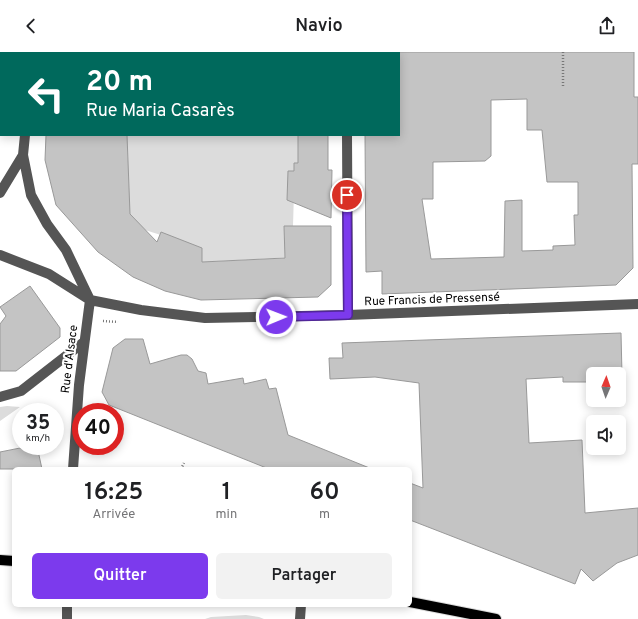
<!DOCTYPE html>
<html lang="fr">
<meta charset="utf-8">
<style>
:root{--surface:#fff;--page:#f2f2f2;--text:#202124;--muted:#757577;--accent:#7c3aed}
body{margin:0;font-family:Overpass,sans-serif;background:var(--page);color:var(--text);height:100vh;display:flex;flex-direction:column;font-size:15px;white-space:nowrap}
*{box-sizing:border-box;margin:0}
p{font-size:13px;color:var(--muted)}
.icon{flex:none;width:22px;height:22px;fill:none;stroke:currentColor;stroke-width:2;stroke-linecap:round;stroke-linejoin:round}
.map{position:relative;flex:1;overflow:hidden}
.side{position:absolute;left:12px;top:415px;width:400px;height:140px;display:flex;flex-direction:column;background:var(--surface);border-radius:6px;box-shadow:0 2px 10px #0003}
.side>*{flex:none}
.top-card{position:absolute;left:0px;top:0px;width:400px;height:84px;box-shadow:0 2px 10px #0003;background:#00695c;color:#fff;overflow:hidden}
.needle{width:26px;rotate:2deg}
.buttons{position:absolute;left:586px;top:315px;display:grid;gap:8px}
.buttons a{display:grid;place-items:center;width:40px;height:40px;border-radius:6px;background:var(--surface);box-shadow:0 2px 10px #0003;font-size:20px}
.speed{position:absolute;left:12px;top:351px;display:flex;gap:8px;font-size:20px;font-weight:700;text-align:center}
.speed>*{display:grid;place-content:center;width:52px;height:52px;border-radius:50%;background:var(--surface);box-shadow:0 2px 10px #0003;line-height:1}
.speed small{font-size:10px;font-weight:400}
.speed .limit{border:6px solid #d22;background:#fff;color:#111}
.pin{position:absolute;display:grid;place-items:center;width:34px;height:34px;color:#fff;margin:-17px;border:2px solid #fff;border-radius:50%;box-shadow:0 1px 4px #0007}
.me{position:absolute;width:44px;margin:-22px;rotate:89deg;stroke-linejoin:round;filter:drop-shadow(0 0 3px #0008)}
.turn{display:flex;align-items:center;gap:14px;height:84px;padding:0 20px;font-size:18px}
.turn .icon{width:52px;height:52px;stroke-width:2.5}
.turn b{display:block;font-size:28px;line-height:34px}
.eta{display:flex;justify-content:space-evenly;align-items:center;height:68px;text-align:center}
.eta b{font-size:24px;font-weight:600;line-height:28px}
.primary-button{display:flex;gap:8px;margin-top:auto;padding:8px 20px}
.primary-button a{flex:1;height:46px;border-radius:6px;background:var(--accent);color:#fff;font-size:16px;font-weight:600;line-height:46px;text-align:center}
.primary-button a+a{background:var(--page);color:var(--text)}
header{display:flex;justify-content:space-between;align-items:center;height:52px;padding:0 20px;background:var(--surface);font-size:18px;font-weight:600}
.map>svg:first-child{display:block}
.green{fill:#dcdcdc}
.building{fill:#c4c4c4;stroke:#999;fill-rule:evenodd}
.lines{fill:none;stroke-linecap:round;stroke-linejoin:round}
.major-casing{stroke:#dbdbdb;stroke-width:12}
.path{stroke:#777;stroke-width:2.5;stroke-dasharray:1 2;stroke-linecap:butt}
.minor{stroke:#555;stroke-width:10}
.major{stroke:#000;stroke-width:10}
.route-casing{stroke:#51269a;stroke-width:10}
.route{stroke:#7c3aed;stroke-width:7}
.labels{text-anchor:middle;stroke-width:4;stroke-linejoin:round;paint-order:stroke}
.street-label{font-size:12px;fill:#000;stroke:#fff}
</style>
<header><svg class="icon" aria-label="back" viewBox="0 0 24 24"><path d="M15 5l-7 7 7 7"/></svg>Navio<svg class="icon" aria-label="share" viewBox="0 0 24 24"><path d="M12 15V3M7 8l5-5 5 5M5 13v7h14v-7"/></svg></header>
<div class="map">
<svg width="638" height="567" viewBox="0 0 638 567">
<rect width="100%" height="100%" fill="#fff"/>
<!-- green -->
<path class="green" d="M196,0H275V1H196Z
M127,83H298V111H294V119H288V139L294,140L293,174H284L285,189L293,205L202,210V196L145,178L124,158L129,159Z
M7,354L20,355L0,369V355Z
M246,563L259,565L264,567H205L211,565Z"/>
<!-- building -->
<path class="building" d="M399,0H634V45H638V112H632L633,216L616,233L382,242V219L366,220L365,83H399ZM527,47V78H542L547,130H578V163H574L575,193L553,194V198L522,199V148L505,149L504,205L431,207L422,147H433V110L485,109L491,104V48Z
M46,83H127L130,162L157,190L161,180L202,196V210L285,206L284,174H331V233L318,245L201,248L165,239L133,225L98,200L56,153L45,108Z
M298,83H328V118H332L331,166L287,148L288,119H294V111H298Z
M30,234L60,276V285L16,319H0V272L6,264L0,255Z
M621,281L622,323L593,322V330H563V325L526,327L529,391L582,388L585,461L638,456V503L617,511L593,529L581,517L575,532L410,468V431L423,436L419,331L375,325L330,327L329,306H343L342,291Z
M125,287H143L150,312L181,303H187L192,307L198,319L206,321L208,332L243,326L244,332L266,327L269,337L276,336L288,383L372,417H269L109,353L102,340L113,296Z
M30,394H37L42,417H0V400Z"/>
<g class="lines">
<defs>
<path id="major" d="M0,508L14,509
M410,550L496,567"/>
</defs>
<!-- major casing -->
<use href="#major" class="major-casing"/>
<!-- path -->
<path class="path" d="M563,0V36
M103,269L118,270
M181,417L184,411"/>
<!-- minor -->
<path class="minor" d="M34,1V0
M347,1V0
M25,83L23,103L31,143L47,172L66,198L90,248
M347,83L348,263
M0,141L23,103
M0,203L49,222L90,248L141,258L205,266L348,263L638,252
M0,345L21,339L84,290
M73,417L79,333L90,248
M67,567V553
M300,567L301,553"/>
<!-- major -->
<use href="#major" class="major"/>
</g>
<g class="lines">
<defs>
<path id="route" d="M276,265L348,263L347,143"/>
</defs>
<!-- route casing -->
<use href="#route" class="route-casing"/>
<!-- route -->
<use href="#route" class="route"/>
</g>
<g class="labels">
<!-- street labels -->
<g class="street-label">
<text transform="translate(432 247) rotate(-2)" y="4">Rue Francis de Pressensé</text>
<text transform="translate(69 307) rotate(-83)" y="4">Rue d'Alsace</text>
</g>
</g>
</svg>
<div class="buttons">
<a><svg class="needle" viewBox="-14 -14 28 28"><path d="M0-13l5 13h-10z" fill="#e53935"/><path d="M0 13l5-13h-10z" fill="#757577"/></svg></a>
<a><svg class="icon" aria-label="sound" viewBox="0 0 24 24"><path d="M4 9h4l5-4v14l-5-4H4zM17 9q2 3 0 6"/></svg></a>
</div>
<div class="speed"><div>35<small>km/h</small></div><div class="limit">40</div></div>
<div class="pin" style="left:347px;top:143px;background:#d93025"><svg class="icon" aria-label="arrive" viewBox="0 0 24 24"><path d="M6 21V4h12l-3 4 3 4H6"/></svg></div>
<svg class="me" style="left:276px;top:265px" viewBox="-20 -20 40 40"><circle r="17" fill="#7c3aed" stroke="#fff" stroke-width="3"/><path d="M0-11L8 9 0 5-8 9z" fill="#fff"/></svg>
<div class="top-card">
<div class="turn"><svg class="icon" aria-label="left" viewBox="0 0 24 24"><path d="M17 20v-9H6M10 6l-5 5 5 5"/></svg><div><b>20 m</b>Rue Maria Casarès</div></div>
</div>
<section class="side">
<div class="eta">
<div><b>16:25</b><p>Arrivée</p></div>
<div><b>1</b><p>min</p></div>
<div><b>60</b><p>m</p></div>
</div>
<div class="primary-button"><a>Quitter</a><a>Partager</a></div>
</section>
</div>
